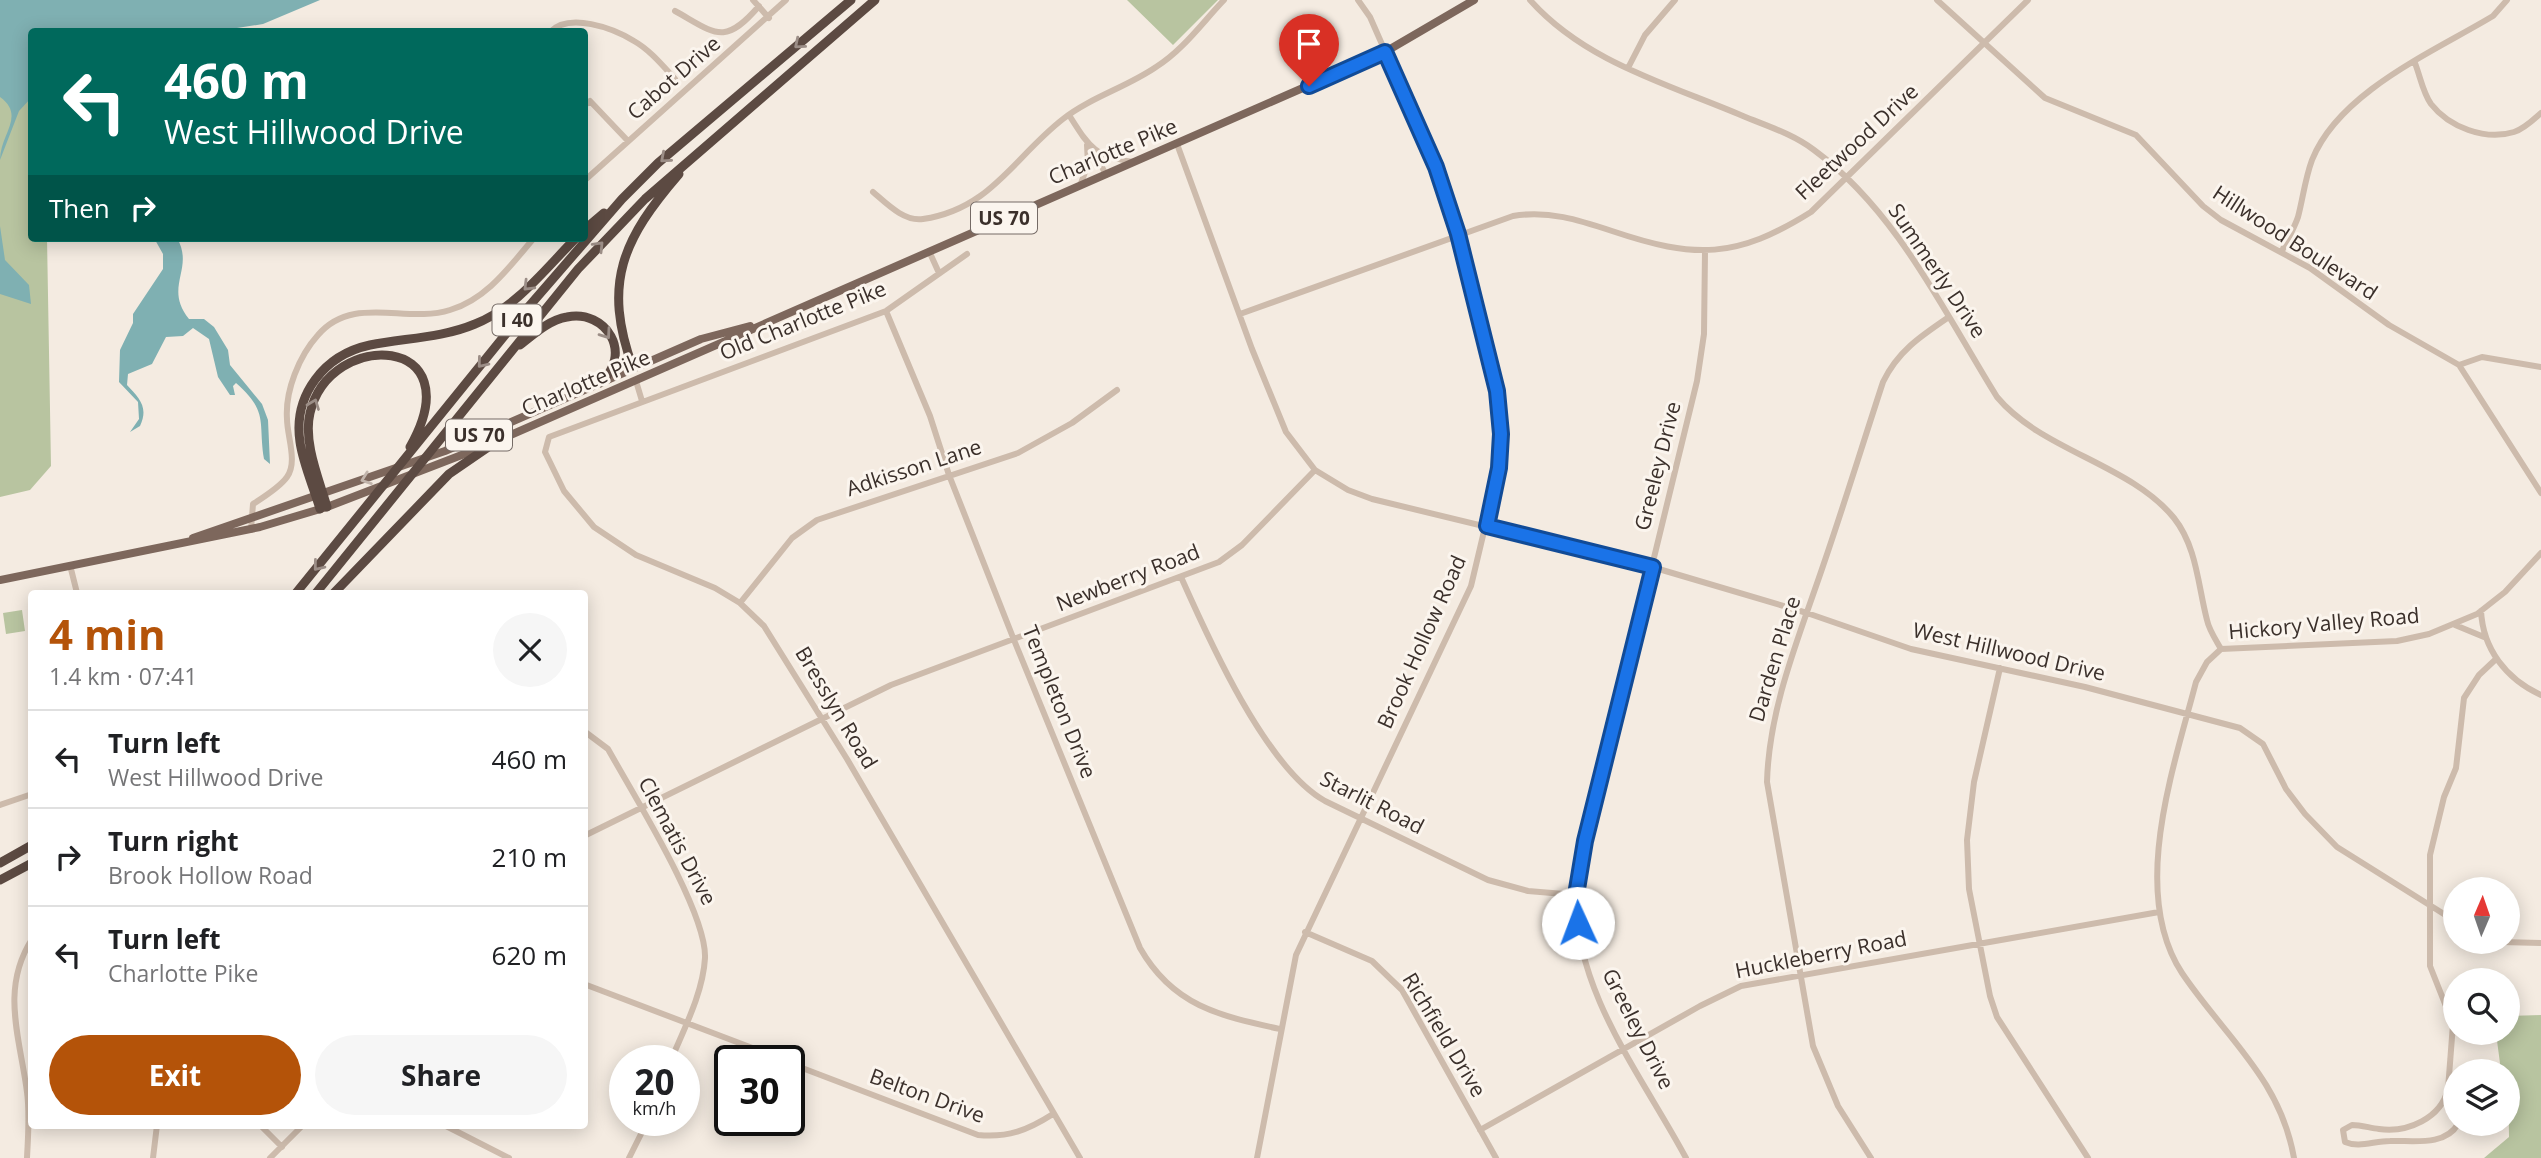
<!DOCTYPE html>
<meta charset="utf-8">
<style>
:root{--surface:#fff;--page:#f6f6f6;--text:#202124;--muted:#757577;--line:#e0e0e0;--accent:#b45309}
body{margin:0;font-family:"Open Sans",sans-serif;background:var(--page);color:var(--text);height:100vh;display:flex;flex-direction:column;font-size:26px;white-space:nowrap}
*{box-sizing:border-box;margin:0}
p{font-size:23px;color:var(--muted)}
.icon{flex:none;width:38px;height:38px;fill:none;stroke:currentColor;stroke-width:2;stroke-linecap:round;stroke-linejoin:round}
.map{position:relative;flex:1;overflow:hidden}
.panel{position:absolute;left:28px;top:590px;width:560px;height:539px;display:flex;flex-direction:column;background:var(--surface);border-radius:7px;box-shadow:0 4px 18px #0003}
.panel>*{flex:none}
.top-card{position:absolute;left:28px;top:28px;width:560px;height:214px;border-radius:7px;box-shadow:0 4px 18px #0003;background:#00695c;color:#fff;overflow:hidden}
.needle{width:46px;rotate:2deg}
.controls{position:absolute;left:2443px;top:877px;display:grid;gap:14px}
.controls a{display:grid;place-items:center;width:77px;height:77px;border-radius:50%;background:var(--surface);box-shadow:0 4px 18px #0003;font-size:35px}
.speed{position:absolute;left:609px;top:1045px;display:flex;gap:14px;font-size:35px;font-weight:700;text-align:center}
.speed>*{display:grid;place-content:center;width:91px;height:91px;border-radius:50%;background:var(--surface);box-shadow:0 4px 18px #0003;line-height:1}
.speed small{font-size:18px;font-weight:400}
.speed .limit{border:4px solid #111;border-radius:10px;background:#fff;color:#111}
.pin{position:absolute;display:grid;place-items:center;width:60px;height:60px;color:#fff;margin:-72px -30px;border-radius:50% 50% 50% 0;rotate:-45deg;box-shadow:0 0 7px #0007}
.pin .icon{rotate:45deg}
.me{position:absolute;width:77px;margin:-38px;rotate:358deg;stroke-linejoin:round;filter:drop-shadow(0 0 5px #0008)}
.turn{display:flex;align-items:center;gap:24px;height:147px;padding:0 21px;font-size:32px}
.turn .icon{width:91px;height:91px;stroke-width:2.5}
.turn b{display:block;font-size:49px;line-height:60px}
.then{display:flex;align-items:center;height:66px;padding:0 21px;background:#0003;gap:14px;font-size:26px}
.round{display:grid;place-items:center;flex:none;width:74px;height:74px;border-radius:37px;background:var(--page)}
.head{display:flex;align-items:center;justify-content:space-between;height:119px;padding:0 21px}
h1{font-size:42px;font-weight:700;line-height:52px;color:var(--accent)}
.primary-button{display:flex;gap:14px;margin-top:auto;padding:14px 21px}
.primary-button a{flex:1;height:80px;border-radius:42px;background:var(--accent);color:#fff;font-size:28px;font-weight:700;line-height:80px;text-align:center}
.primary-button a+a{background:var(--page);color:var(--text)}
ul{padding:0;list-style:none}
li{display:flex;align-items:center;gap:21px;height:98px;padding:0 21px;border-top:2px solid var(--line)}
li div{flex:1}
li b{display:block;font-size:26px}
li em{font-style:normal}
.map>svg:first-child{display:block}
.green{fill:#b8c4a0}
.water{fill:#7fb0b2}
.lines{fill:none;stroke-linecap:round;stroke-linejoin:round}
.minor{stroke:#cdbbac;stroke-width:6}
.major{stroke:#7d675c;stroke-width:8}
.highway{stroke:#5c4a42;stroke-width:9}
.oneway{stroke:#9c8e87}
.oneway2{stroke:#c2b5ac}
.route-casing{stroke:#114b97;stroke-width:18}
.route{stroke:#1a73e8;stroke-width:12}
.labels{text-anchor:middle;stroke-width:6;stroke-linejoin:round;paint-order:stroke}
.shield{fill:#fbf5ee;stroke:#756b66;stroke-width:2}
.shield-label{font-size:19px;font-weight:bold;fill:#3b302b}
.street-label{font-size:21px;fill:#3b302b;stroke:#fbf5ee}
</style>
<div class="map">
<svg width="2541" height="1158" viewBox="0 0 2541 1158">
<rect width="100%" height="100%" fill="#f4ebe1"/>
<!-- green -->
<path class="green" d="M1127,0H1218L1173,45Z
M0,92L25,94L31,104L32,238H47L51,466L30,490L0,497Z
M22,610L25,631L6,634L3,613Z
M2541,1015V1158H2484L2509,1137L2508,1071H2501L2496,1033L2508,1032V1016Z"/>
<!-- water -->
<path class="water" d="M0,0H320L263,24L218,31L32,32L31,98L19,111L0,160C0,134 26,116 0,97Z
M0,226L5,260L29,285L31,304L0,294Z
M154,238H177C195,269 163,287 189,319H204L214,327L228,350L230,365L262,404L268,420L270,464L264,459C258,422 269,412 236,383L233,386L235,395H230L218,377L209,339L193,328L183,336L166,337L152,364L128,374L127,385C139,398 149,407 140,426L130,432L139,419L138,402L119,382L120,350L133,323V314L163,269V254Z"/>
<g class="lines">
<!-- minor -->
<path class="minor" d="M753,0L769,18
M1530,0C1585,62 1668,84 1743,116C1767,126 1793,134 1814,150C1897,211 1944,312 1997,397C2042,451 2130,464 2174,518C2197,547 2198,586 2207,620C2209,630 2216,640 2221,649
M1937,0L2045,98L2136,135L2203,206L2221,220L2310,268L2389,325L2459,365L2541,493
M675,11C715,33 724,47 759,6
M550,32C569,12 613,28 634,41C650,50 663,66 675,79
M2415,63C2420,76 2423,93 2431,104C2449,127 2485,141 2514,132C2524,129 2533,120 2541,113
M1628,68L1645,35L1675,0
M584,106L590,101L628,141
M1069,115C1090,148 1093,155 1133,162
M1177,144L1252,349L1286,432L1315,470L1348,490L1372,499L1652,567L1807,613L1911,649L2085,687L2240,728L2263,744L2286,789L2305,814L2337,847L2455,921
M1094,151L1106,175
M584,181L786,0
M1080,186L1088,164L1087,145
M873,192C886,203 904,222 923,219C991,209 1014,157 1063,119C1091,97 1127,87 1156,67C1183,50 1202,23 1224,0
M929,251L939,273
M2282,251C2287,240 2294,229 2298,217C2303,198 2305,179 2312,160C2339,92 2433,52 2493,16L2507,0
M967,254L886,311L549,437L545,452L564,491L594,527L636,555L715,588L740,603L764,626L847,759L1080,1158
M886,311L930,416L949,475L1014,640L1140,948C1173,1006 1220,1016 1280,1029
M1240,314L1513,216C1548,210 1579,220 1612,231C1695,259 1736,259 1811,212L2028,0
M2459,365L2482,357L2541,367
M636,381L642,401
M251,530L253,504C264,497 280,487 287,477C298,462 287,436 287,419C285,391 299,356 318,335C353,294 406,324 450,310C487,299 510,266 534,238
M70,565L77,593
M1181,577C1209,640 1266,768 1325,801L1488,880L1528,891L1576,895
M740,603L792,538L817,520L1018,453L1072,423L1117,390
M2481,611C2483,649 2506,679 2541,695
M2455,625L2484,637
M2000,668L1974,782L1967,840L1969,889L1990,996L1997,1017L2088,1158
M584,731L608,749C633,794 707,912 705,958C703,993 684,1029 671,1060
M0,805L32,794
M584,836L891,685L1219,562L1242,545L1315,470
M1305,932L1372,961L1402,990L1496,1158
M2501,942L2541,943
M584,984L784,1060
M789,1063L978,1135C1008,1138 1028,1130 1053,1114
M2448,1089L2453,1024L2430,966V855L2444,797L2456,768L2464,698L2479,675L2496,659
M2455,1095L2448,1089C2441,1118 2408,1133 2379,1129C2370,1128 2361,1125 2352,1125L2343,1130L2345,1142C2359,1148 2374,1141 2390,1141C2411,1140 2445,1147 2458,1124
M260,1125L282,1147
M444,1125L509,1158
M1480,1130L1700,1006L1741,986L2159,912
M27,1158C28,1136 30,1114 27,1092C20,1038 0,989 32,939
M153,1158L157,1125
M270,1158L303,1125
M629,1158L648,1120
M1257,1158L1296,955L1471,586L1499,468L1501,434L1497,391L1458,234L1436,167L1370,17L1358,0
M1686,1158C1642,1076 1574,991 1576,894C1577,876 1581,858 1585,841L1697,381L1704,334L1705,252
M1871,1158L1838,1106L1813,1046L1767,782C1769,707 1799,637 1823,566C1844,505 1863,443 1883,382C1898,351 1921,336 1949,317
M2294,1158C2280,1078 2225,1037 2182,973C2129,892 2174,767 2196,682L2207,662L2221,649L2397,641L2429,634L2477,614L2505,592L2541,553"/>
<!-- major -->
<path class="major" d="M497,441L1385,52L1474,0
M193,538L445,451L701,339L750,326
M0,580L260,527L327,507L485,446"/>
<!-- highway -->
<path class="highway" d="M584,230L604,213
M520,345C534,334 549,320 567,317C606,309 634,354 600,383
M633,368C602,283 623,239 679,174
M327,507C319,479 303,442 310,413C330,328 474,334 410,447
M320,509C314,488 303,464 300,442C293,395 324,355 370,345C405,338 442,338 475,324C516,308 546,268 576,238
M296,593L518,319L622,199L658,163L851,0
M316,593L578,269L645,199L875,0
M334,593L449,474L500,439
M0,863L32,845
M0,880L32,863"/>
</g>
<!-- one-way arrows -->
<defs><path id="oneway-chevron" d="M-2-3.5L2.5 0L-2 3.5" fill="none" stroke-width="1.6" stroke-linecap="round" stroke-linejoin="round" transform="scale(1.75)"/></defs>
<g class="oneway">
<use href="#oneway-chevron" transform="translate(799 44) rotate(140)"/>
<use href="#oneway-chevron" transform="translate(665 158) rotate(139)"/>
<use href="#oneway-chevron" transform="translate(599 246) rotate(-46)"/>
<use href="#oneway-chevron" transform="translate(528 286) rotate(135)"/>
<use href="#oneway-chevron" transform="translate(606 334) rotate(55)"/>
<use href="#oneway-chevron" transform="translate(482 363) rotate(129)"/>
<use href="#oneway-chevron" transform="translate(314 404) rotate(-69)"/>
<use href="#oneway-chevron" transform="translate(318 566) rotate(129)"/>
</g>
<use class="oneway2" href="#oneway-chevron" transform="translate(366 479) rotate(160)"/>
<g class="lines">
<defs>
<path id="route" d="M1309,86L1385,52L1436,167L1458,234L1497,391L1501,434L1499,468L1487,526L1653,567L1585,841L1576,895L1578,923"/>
</defs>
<!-- route casing -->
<use href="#route" class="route-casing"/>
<!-- route -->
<use href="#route" class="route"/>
</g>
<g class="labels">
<!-- shield labels -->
<g class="shield">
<rect x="971" y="202.5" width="66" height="31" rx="5"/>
<rect x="492.5" y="304.5" width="49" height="31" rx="5"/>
<rect x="446" y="419.5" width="66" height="31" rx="5"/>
</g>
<g class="shield-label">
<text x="1004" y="225">US 70</text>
<text x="517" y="327">I 40</text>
<text x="479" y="442">US 70</text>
</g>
<!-- street labels -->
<g class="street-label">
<text transform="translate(674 78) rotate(-41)" y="7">Cabot Drive</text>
<text transform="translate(1857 142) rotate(-43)" y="7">Fleetwood Drive</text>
<text transform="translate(1113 152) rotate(-23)" y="7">Charlotte Pike</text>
<text transform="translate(2295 243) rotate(33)" y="7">Hillwood Boulevard</text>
<text transform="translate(1937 271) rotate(56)" y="7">Summerly Drive</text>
<text transform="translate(803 321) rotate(-22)" y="7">Old Charlotte Pike</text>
<text transform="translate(586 383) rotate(-23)" y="7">Charlotte Pike</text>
<text transform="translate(1658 466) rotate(-76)" y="7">Greeley Drive</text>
<text transform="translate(914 468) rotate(-18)" y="7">Adkisson Lane</text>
<text transform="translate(1128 578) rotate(-21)" y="7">Newberry Road</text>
<text transform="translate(2324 624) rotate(-5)" y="7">Hickory Valley Road</text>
<text transform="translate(1422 642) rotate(-66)" y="7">Brook Hollow Road</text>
<text transform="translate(2009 652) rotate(13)" y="7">West Hillwood Drive</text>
<text transform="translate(1775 659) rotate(-73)" y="7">Darden Place</text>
<text transform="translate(1059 702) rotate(68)" y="7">Templeton Drive</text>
<text transform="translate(836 708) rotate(59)" y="7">Bresslyn Road</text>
<text transform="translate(1372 803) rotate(27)" y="7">Starlit Road</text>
<text transform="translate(677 841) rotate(62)" y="7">Clematis Drive</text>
<text transform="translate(1821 955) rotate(-11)" y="7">Huckleberry Road</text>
<text transform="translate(1638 1029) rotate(63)" y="7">Greeley Drive</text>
<text transform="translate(1444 1035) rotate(59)" y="7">Richfield Drive</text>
<text transform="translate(927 1096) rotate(20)" y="7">Belton Drive</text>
</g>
</g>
</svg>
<div class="controls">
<a><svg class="needle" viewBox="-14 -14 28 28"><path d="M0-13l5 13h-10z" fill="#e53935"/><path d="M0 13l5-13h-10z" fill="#757577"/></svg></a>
<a><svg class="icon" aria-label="search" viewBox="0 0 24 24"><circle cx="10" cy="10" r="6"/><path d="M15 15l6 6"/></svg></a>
<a><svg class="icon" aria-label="layers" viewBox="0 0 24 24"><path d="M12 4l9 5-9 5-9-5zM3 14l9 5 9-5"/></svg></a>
</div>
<div class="speed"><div>20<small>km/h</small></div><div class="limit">30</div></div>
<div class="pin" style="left:1309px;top:86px;background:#d93025"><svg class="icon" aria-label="arrive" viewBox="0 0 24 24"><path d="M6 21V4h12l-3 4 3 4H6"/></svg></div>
<svg class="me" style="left:1578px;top:923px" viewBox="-20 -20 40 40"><circle r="19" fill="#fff"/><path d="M0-13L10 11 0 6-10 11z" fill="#1a73e8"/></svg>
<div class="top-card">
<div class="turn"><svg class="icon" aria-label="left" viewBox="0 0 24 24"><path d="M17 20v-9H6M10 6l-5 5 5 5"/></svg><div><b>460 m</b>West Hillwood Drive</div></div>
<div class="then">Then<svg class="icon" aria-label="right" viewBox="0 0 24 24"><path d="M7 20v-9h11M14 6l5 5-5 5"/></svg></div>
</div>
<section class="panel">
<div class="head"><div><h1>4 min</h1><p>1.4 km · 07:41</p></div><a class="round"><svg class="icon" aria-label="close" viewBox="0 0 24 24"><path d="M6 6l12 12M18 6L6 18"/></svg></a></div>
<ul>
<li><svg class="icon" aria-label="left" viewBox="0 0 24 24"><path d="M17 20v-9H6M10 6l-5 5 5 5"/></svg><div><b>Turn left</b><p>West Hillwood Drive</p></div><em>460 m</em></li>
<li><svg class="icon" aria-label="right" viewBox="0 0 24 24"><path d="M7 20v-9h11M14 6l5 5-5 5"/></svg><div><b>Turn right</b><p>Brook Hollow Road</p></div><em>210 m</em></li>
<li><svg class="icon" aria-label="left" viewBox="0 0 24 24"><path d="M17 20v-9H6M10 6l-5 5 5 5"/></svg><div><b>Turn left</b><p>Charlotte Pike</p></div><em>620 m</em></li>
</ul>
<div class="primary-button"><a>Exit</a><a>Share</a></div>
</section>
</div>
